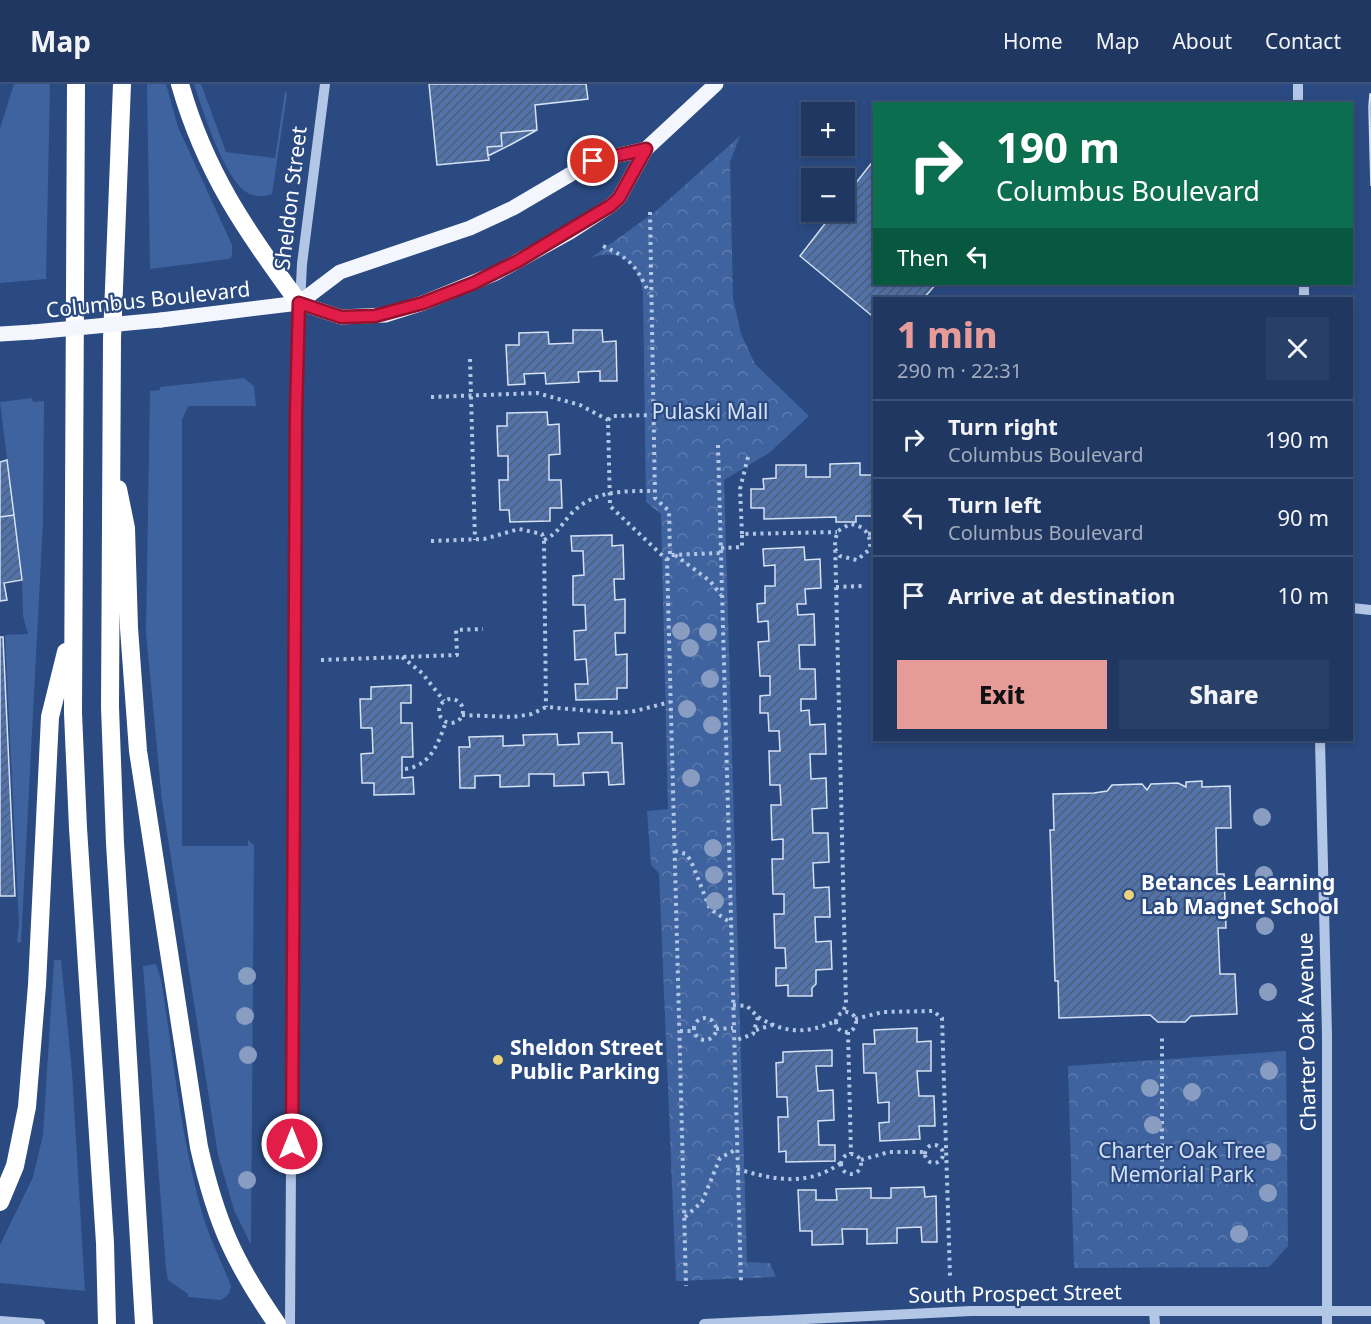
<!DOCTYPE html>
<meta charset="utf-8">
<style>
:root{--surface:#203861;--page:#283f67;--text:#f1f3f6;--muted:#a2acbd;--line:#3d5276;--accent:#e69b98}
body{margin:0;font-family:"Noto Sans",sans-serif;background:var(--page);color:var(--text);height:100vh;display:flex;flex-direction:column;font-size:22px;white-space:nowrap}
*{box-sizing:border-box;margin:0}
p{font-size:20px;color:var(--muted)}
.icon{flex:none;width:33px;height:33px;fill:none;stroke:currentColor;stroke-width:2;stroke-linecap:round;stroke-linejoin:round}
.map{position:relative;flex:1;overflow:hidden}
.side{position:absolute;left:873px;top:213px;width:480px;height:444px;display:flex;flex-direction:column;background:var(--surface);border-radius:0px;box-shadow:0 3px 9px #0003,0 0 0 2px var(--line)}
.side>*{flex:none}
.guide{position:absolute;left:873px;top:18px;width:480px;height:183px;border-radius:0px;box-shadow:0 3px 9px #0003,0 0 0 2px var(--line);background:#0b6e4f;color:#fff;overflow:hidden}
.tools{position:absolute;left:801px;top:18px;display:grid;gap:12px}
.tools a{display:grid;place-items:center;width:54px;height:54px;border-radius:0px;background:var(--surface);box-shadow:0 3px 9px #0003,0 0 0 2px var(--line);font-size:30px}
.pin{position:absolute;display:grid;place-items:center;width:51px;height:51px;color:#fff;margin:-26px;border:3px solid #fff;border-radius:50%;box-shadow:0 2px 6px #0007}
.me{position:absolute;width:66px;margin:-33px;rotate:0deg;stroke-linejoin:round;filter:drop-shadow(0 0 4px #0008)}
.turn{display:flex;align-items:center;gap:21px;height:126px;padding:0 24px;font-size:27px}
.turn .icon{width:78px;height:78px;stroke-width:2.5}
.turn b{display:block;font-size:42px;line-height:51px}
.then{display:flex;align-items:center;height:57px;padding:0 24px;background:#0003;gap:12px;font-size:22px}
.round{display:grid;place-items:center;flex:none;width:63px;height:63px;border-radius:0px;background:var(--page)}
.headline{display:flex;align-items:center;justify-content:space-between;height:102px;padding:0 24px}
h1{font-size:36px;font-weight:800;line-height:45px;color:var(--accent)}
.action{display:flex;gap:12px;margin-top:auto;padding:12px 24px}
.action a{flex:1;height:69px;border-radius:0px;background:var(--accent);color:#111;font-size:24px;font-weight:800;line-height:69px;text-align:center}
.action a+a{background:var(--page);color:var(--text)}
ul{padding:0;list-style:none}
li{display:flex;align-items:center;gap:18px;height:78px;padding:0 24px;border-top:2px solid var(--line)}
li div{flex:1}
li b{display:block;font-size:22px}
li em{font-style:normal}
header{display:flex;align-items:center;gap:36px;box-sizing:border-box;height:84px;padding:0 30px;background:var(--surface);border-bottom:2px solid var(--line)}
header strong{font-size:28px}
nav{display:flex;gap:33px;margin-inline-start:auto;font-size:21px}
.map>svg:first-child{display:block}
.grass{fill:#3f639e}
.forest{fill:url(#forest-crowns)}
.building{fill:url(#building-hatch);stroke:#d5e1f5;stroke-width:1.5}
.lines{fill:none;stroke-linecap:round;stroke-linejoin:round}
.path{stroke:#b2c6e6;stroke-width:4;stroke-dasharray:3 4.5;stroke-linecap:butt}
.minor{stroke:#b2c6e6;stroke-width:10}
.major{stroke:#f3f6fd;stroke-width:15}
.highway{stroke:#fff;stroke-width:18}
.major-bridge{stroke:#f3f6fd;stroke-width:15}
.tree{fill:#889dc1}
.route-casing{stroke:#92132f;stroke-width:15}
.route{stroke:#e11d48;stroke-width:10}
.poi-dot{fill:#ecd37a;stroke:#2a4a81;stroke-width:2}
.labels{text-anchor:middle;stroke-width:4.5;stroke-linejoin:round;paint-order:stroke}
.street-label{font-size:21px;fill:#fff;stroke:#2a4a81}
.park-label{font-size:21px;fill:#d5e1f5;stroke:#2a4a81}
.poi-label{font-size:21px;font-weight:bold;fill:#fff;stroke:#2a4a81;text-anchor:start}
</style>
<header>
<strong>Map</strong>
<nav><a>Home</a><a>Map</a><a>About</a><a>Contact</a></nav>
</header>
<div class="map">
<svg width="1371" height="1240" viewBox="0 0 1371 1240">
<defs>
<pattern id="forest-crowns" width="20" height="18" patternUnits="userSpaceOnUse" patternTransform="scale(1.5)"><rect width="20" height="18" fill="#3f639e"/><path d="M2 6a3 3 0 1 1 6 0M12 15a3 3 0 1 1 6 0" fill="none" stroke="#5c7aad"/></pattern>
<pattern id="building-hatch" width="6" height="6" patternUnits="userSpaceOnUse" patternTransform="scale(1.5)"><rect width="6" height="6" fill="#5273aa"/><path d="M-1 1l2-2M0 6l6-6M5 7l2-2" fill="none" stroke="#4f5e76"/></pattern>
</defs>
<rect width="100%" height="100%" fill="#2a4a81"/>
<!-- grass -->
<path class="grass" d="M14,0H50L46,195L0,199V44Z
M147,0H166L178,43L232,161V172L229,175L150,185Z
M194,0H201L226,68L275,74L285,7L287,10L272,110C261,114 250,113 241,104C220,81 204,30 194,0Z
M244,294L254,302L256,322H188L182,336V762H248V756L254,761L251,1161L234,1126L218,1071L162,717L146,549L150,307L160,306V303Z
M32,314L33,318L44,317L43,438L21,859L17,858L19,840L5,551L28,550L23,532L22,496L0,318Z
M54,876H61L72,988L85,1207L0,1199V1161L33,1093L43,1051Z
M156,880L161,895C174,976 181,1059 205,1138C212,1160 223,1181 231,1202L229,1210L221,1216L188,1213V1210L168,1196L166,1185L143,882Z"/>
<!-- forest -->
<path class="forest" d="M740,52L730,78L733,214L741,250L755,280L809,332L769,369L724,396L747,1178L770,1179L776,1193L676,1197L659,789L651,781L647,727L668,725L661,430L646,418L643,209C640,179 620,163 591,174L656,127Z
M1286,967L1288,1162L1269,1183L1074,1184L1068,982Z"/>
<!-- building -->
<path class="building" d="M429,0H586L588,15L535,21L537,46L501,49L502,62L487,63L489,76L437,81Z
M1370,10H1371V102L1369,23Z
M537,46L510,61L488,72L487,63L502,62L501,49Z
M874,76V200H936L924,214L897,212L874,214V227L871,231L800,172L834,128H844V114Z
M573,246H602L603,258L616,257L617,297H600V287L578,288L579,298L546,300L545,289L524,290L525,300L508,301L506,261H519V249L548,248L549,260L573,259Z
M547,328L548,341L559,340L560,370L549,371V396H561L562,424H550V437L510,438L509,426H500L499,396H508V372H498L497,342H507V329Z
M7,376L14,431L0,433V378Z
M860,379V391H874V432H856V438H836V433L764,435V424H751V405H764L763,395L776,394V381H806V393H830V380Z
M14,431L22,496L4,499L7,516L0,517V433Z
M612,451V462L623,461L624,495H614L615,516L625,515V549H615L616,571L627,570V604H617V615L576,616L575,600H588L586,575L575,576L574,547L586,546L585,521H573V492L584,491L583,467H572L571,452Z
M804,463L805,476L820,475L821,504L805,505L806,520H797L798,531L814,530L815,561H799L800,585H815L816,615H801V627L809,626L810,641L825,640L826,670H810L811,695L826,694L827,724L812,725L813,749H828L829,778L813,779L814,804L829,803L830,833H815L816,858L831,857L832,885L816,886V900L812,904V912H788V901L776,902V884H786L785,864H775L774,830H784V810H773L772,775H783V755L772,756L771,721H781L780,701H770L769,667H780L779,647H769L768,629H760V612L770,611V592H760L758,558L769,557L768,537L758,538L757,520L765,519V502H775V481L764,482L763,465Z
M0,553H3L15,812H0Z
M411,601V619H401V639H412L413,673H402V694L413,693L414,710L374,711V699H362L361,670L373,669L372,644H361L360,615H371V603Z
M612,648V659H622L624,700L609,701L608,688L583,689L584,701L554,702V690H529V702L500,703V691L475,692V704H460L459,663H470L469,653L503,652V662L524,661L523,651L557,650L558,661L579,660L578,649Z
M1202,697V703L1230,702L1231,744H1216L1217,790H1224L1226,844H1218L1220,890H1235L1237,930L1191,932L1185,938H1158L1150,931L1059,934L1058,897H1055L1050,746H1054L1053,710L1094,709L1107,707L1112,701L1142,700L1147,706L1151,700L1178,699L1186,703V698Z
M917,944V958L931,957V987H917L919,1012H934L935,1042H919L920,1055L880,1057L879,1039L889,1038V1018L878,1019L876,989H864L863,960H875L874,946Z
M832,966V982H816L818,1007L833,1006L834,1036L818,1037L819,1061H835V1077L786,1078V1067L779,1068L778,1033H788L787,1013H777L776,979L783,978V968Z
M924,1103L925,1113L936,1112L937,1158H922L921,1143L897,1144V1159L867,1160V1145H842L843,1160L812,1161V1147H800L798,1106H816V1116H837L836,1105L871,1104V1114H891V1104Z"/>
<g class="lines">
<!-- path -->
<path class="path" d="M650,128L655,414L669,427L670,471
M603,162C631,175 636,182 649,209
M470,275L475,456
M431,313L537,309L580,321L608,336L610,422L667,476L686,1202
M608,336L612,332L653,331
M718,361L741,1199
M742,450L740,405L748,373
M868,450L874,449
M544,456C557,450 561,441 571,430C593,406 624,407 655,407
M431,457L484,455L519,445L542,450L544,456L546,623
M721,464L742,463V450L837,448
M835,465L840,472L857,476L870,465C871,450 865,442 850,440L838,447L835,456L846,920L843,928
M675,471L710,497L721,511
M667,476L670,471L721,469
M836,503L863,502
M402,573L422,589L444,617
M321,576L457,571L456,546L483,545
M439 627a12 12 0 1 1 24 0a12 12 0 1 1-24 0Z
M462,631L513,633L532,630L546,623L616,629L635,627L670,618
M405,685C431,682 438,659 446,638
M675,767L686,770L691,777L710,825L731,839
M733,921L747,922L758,933L753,950L734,957
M836 938a10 10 0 1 1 20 0a10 10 0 1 1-20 0Z
M758,933C786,950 806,950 836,937
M694 945a11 11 0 1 1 22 0a11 11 0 1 1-22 0Z
M855,935L883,928L933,927L942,934L950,1192
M716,945L733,944
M756,946L772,941
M680,947H693
M848,948L851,1070
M925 1070a9 9 0 1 1 18 0a9 9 0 1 1-18 0Z
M841 1080a10 10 0 1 1 20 0a10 10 0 1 1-20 0Z
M861,1076L889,1068H925
M737,1085C776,1096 806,1103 841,1079
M1162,1085V954
M685,1133L702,1118L720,1074L737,1065"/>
<!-- minor -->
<path class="minor" d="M1298,0V20
M1304,200V214
M1352,524L1371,526
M1320,656L1327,951V1240
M1154,1228L1155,1240
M0,1237L40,1240
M290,1240L296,301L302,180L325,0
M704,1240L971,1227H1371"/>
<!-- major -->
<path class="major" d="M299,219L340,188L470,144L513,124L593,77L646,65
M161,236L299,219L341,233L385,231L423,219L496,189L570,148L610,122L619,114L646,65L716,0
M0,250L33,248"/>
<!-- highway -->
<path class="highway" d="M76,0L73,629L78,744L105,1159L107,1240
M122,0L112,255L110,623L115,759L144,1240
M180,0C205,88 246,147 299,219
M118,405L126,444L129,544L138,667L199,1063C216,1138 234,1178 277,1240
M0,1118L15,1082L27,1023L37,901L50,633L66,568"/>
<!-- major-bridge -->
<path class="major-bridge" d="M33,248L161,236"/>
</g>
<!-- trees -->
<g class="tree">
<circle cx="681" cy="547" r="9"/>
<circle cx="708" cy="548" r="9"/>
<circle cx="690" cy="564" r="9"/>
<circle cx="710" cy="595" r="9"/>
<circle cx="687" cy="625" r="9"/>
<circle cx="712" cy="641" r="9"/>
<circle cx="691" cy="694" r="9"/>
<circle cx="1262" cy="733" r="9"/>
<circle cx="713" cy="764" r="9"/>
<circle cx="714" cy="791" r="9"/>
<circle cx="1264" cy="791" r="9"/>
<circle cx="715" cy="817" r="9"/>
<circle cx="1265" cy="842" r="9"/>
<circle cx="247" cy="892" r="9"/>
<circle cx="1268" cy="908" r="9"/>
<circle cx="245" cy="932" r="9"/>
<circle cx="248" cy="971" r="9"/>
<circle cx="1269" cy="987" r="9"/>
<circle cx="1150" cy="1004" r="9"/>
<circle cx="1192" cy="1008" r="9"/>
<circle cx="1153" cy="1041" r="9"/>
<circle cx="1272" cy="1068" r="9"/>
<circle cx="247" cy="1096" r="9"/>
<circle cx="1268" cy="1109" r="9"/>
<circle cx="1239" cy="1150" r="9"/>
</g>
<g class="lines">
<defs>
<path id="route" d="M292,1060L296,328L299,219L341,233L375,232L423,219L474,199L518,177L610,122L619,114L646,65L593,77"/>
</defs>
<!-- route casing -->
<use href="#route" class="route-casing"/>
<!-- route -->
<use href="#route" class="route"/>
</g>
<!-- markers -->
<g class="poi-dot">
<circle cx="1129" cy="811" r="6"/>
<circle cx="498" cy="976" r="6"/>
</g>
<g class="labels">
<!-- street labels -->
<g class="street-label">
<text transform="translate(291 114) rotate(-83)" y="7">Sheldon Street</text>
<text transform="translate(148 216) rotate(-6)" y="7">Columbus Boulevard</text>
<text transform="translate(1307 948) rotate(-91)" y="7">Charter Oak Avenue</text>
<text transform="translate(1015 1210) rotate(-1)" y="7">South Prospect Street</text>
</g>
<!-- park labels -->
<g class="park-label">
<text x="710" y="335">Pulaski Mall</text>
<text x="1182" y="1074">Charter Oak Tree<tspan x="1182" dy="24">Memorial Park</tspan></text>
</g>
<!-- poi labels -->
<g class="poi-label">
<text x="1141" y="806">Betances Learning<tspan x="1141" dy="24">Lab Magnet School</tspan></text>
<text x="510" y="971">Sheldon Street<tspan x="510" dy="24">Public Parking</tspan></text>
</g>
</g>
</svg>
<div class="tools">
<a>+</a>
<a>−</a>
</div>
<div class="pin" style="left:593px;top:77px;background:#d93025"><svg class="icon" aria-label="arrive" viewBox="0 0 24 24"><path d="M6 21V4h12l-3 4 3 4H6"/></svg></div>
<svg class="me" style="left:292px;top:1060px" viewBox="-20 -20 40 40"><circle r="17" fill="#e11d48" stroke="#fff" stroke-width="3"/><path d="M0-11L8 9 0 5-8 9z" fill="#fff"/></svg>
<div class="guide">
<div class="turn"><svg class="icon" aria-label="right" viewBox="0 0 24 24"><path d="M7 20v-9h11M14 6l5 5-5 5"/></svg><div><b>190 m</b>Columbus Boulevard</div></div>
<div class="then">Then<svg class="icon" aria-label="left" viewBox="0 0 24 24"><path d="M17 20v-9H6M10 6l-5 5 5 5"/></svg></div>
</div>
<section class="side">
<div class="headline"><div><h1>1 min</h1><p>290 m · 22:31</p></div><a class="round"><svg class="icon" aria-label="close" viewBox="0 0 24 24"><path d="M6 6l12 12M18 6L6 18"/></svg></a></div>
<ul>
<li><svg class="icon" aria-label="right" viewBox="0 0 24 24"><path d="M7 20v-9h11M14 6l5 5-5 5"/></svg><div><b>Turn right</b><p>Columbus Boulevard</p></div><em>190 m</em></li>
<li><svg class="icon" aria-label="left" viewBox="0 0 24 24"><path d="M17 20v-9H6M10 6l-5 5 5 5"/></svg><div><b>Turn left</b><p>Columbus Boulevard</p></div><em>90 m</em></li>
<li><svg class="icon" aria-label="arrive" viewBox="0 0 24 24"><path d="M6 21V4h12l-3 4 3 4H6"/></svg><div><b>Arrive at destination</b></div><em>10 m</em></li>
</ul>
<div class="action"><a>Exit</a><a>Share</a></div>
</section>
</div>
